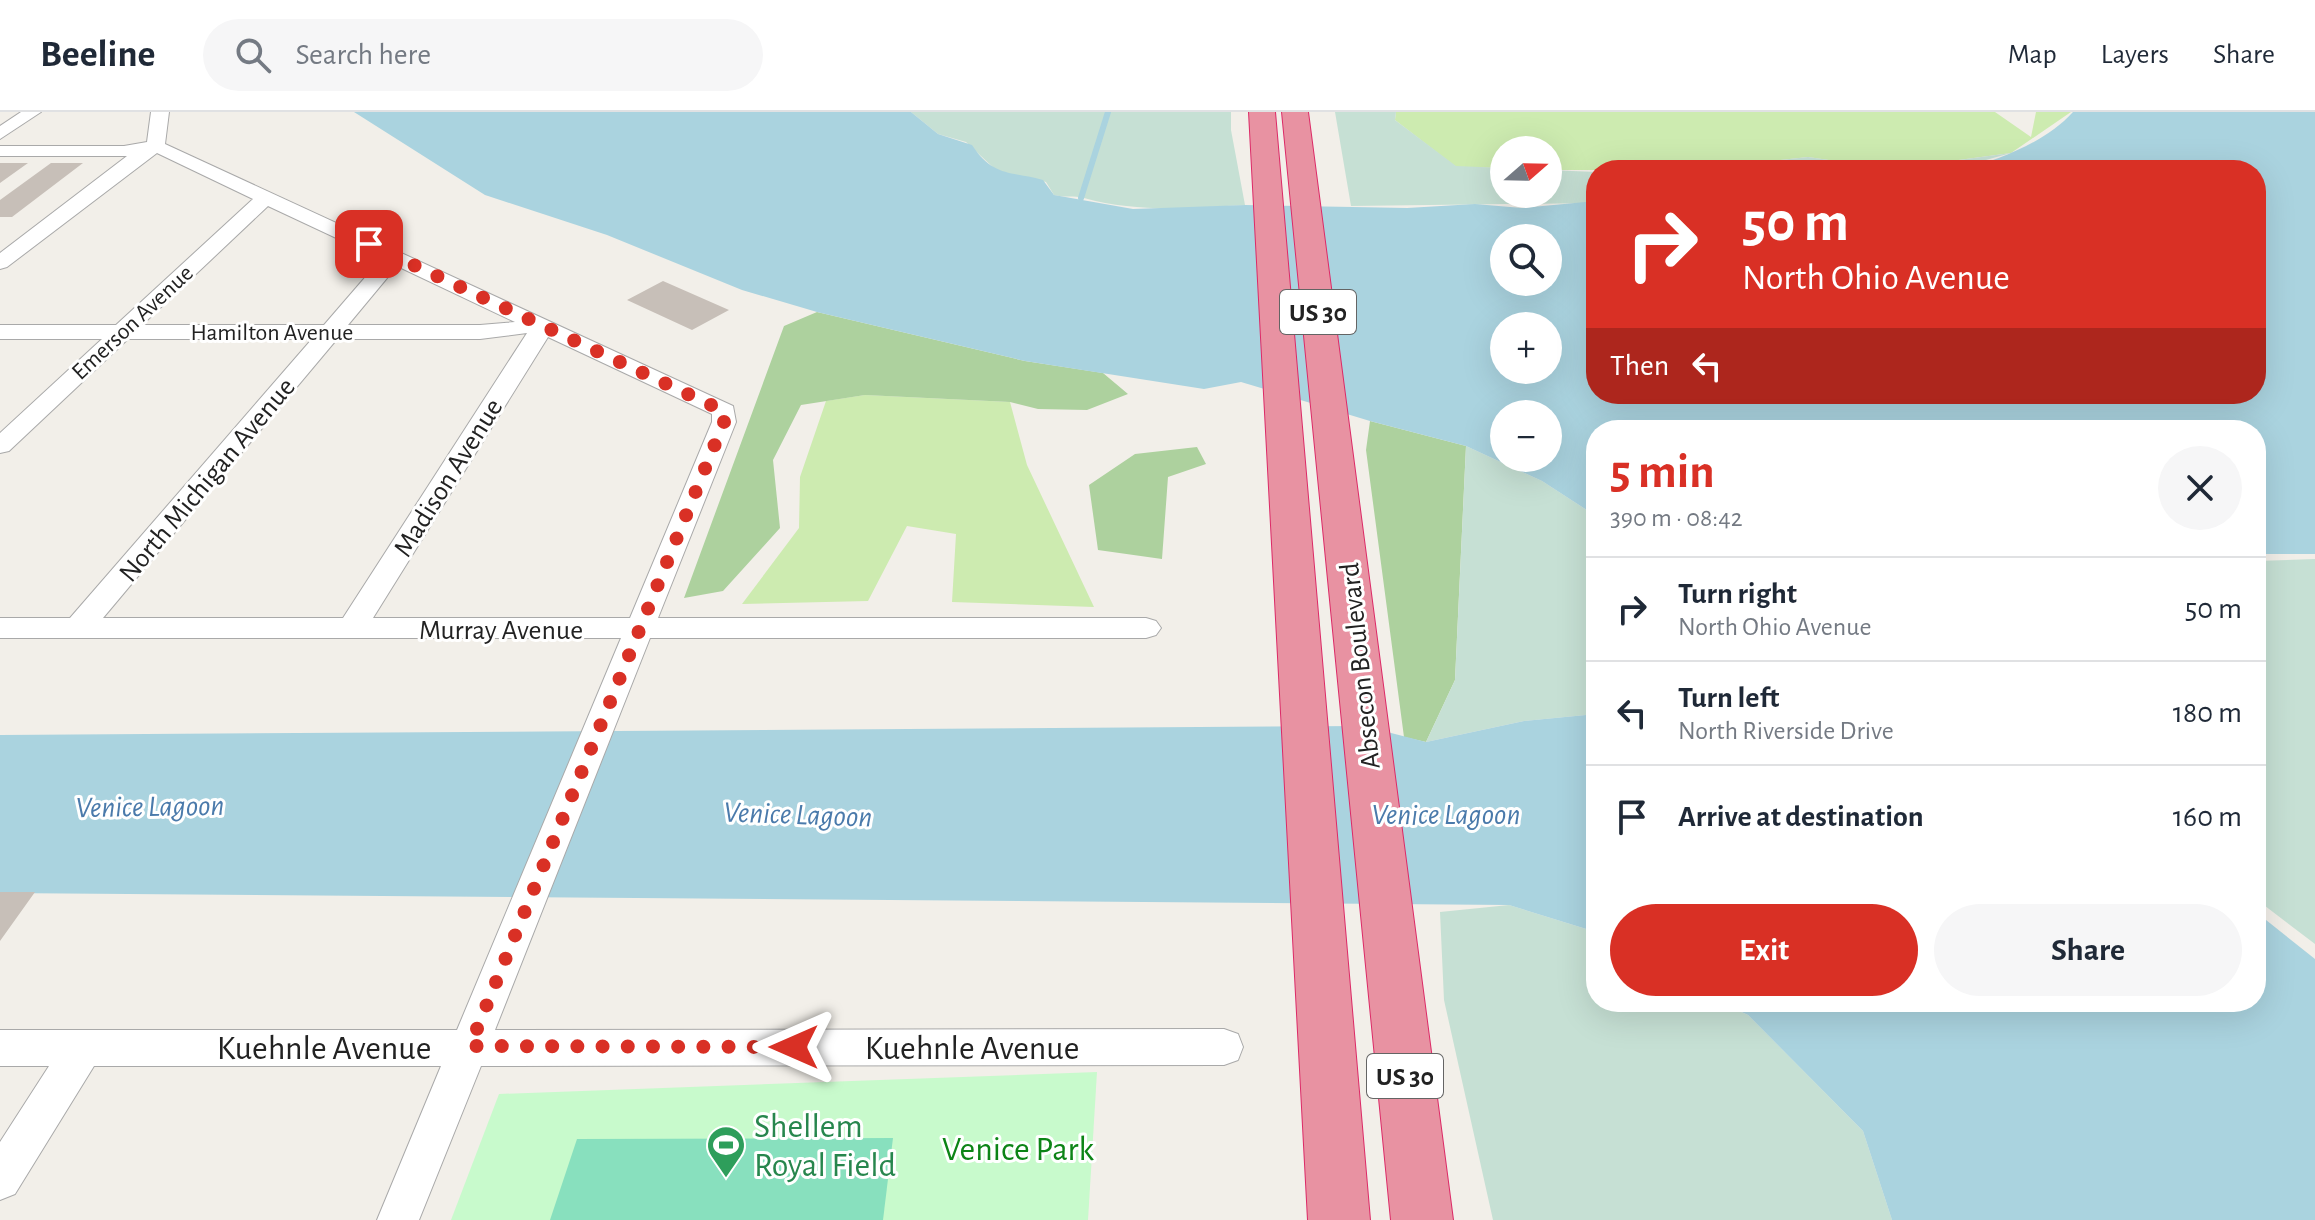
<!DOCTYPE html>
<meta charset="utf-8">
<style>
:root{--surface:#fff;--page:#f6f6f7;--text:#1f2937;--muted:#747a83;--line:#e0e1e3;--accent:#d93025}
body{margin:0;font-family:"Alegreya Sans",sans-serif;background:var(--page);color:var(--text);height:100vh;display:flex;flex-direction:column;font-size:30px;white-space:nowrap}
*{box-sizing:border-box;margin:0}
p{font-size:26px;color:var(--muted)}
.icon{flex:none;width:44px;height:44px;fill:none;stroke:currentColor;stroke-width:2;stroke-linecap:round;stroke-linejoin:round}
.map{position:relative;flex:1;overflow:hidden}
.sheet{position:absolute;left:1586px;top:308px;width:680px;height:592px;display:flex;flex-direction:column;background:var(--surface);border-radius:32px;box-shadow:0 8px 32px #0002}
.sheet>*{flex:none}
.banner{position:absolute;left:1586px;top:48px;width:680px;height:244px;border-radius:32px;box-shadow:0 8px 32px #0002;background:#d93025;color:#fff;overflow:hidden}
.needle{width:52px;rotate:70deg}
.fabs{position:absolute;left:1490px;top:24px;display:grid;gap:16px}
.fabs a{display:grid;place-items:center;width:72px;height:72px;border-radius:50%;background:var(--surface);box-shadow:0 8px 32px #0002;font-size:40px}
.pin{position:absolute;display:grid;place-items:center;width:68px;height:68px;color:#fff;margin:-34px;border-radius:16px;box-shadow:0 4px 12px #0006}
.me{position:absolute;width:88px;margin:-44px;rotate:270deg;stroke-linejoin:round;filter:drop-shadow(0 0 6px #0008)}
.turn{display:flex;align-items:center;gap:28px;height:168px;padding:0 24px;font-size:36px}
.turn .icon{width:104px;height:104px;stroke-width:2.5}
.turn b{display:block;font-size:56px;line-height:68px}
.then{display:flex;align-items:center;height:76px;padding:0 24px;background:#0003;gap:16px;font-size:30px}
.round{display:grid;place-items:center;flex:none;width:84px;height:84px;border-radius:42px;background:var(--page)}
.overview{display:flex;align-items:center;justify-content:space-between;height:136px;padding:0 24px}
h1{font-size:48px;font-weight:700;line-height:60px;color:var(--accent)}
.cta{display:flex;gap:16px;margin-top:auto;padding:16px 24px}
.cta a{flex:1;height:92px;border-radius:48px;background:var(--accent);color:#fff;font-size:32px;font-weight:700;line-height:92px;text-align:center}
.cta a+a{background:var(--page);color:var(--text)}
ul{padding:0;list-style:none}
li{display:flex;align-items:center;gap:24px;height:104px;padding:0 24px;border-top:2px solid var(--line)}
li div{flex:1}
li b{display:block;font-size:30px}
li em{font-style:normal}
header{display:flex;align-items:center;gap:48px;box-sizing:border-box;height:112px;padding:0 40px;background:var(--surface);border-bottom:2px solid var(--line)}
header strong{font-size:38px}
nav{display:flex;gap:44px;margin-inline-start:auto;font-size:28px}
.search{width:560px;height:72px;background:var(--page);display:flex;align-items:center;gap:20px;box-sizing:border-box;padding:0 28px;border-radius:44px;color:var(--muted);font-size:30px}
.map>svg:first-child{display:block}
.grass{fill:#cdebb0}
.forest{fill:#add19e}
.wetland{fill:#c6e0d4}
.park{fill:#c8facc}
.pitch{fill:#88e0be}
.water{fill:#aad3df;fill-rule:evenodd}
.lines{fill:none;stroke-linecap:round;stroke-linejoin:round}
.stream{stroke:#aad3df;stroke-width:6}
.building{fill:#c7bfb8}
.street-casing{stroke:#a9a9a9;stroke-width:2}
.highway-casing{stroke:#dc2a67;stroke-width:2}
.street{fill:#fff;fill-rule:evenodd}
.highway{fill:#e892a2;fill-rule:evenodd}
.route{stroke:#d93025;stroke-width:14;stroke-dasharray:0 25.2}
.labels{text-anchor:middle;stroke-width:6;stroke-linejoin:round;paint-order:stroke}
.far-street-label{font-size:24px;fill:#222;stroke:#fff}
.shield{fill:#fff;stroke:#646464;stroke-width:2}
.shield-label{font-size:26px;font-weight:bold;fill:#222}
.street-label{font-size:28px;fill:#222;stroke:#fff}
.water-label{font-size:30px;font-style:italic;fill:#4a7aab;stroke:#fff}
.near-street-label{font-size:34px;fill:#222;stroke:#fff}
.near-leisure-label{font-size:34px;fill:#27864d;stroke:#fff;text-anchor:start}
.near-park-label{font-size:34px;fill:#0c8416;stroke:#fff}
</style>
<header>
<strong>Beeline</strong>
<div class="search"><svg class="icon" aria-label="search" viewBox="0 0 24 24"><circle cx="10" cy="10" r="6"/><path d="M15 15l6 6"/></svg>Search here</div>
<nav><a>Map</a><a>Layers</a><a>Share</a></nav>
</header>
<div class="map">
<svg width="2315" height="1108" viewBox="0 0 2315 1108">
<rect width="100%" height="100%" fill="#f2efe9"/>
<!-- grass -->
<path class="grass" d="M1396,0H1995L2031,25L2036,0H2071L2011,41L1891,57L1808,45L1689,58H1548V38H1504V56L1456,55L1395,8Z
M865,283L1010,290L1027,353L1094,495L952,490L956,422L907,414L868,489L742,492L799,416L800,365L826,289Z"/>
<!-- forest -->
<path class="forest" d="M817,200L1025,249L1103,261L1128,282L1087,298L1038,297L1010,290L865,283L801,293L773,348L780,416L723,479L684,486L784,214Z
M1370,309L1466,334L1455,568L1426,630L1404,625L1366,338Z
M1197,335L1206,352L1168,365L1162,447L1098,438L1089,373L1135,342Z"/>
<!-- wetland -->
<path class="wetland" d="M911,0H1231V18L1245,93C1191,96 1137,101 1084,86C1074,83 1064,86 1054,83L1046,70L997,59L966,30L938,22Z
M1335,0H1396L1395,8L1456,54L1504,56V82H1548V58L1596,60V91L1351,94Z
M2011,41L1950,58H1689L1808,45L1892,57Z
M1466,334L1542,369L1596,404V602L1524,609L1426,630L1455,568Z
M2315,447V832L2256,787V449Z
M1509,793L1596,820V890H1719L1748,903L1863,1019L1892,1108H1493L1444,888L1440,800Z"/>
<!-- park -->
<path class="park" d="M1097,960L1088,1108H451L499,982Z"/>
<!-- pitch -->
<path class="pitch" d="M893,1026L883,1108H550L577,1027Z"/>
<!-- water -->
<path class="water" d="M354,0H911L938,22L972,33C993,65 1010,59 1043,68L1054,83L1133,97L1245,93L1407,96L1475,92L1522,96L1596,89V282H2256V58H1964C2002,46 2046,30 2073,0H2315V442H2256V318H1596V404L1542,369L1466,334L1370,309L1241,270L1204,277L1025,249L817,200L742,178L607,123L485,83ZM1504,126H1548V170H1504ZM1504,214H1548V258H1504ZM1504,302H1548V346H1504Z
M1596,602V820L1509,793L0,781V623L1364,614L1426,630L1524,609Z
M2256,800L2315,847V1108H1892L1863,1019L1748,903L1720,890H2256Z"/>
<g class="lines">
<!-- stream -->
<path class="stream" d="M1081,86L1108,0"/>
</g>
<!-- building -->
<path class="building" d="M0,51H28L0,71Z
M51,51H83L12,105H0V88Z
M663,169L729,198L692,218L627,188Z
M0,780H35L0,829Z"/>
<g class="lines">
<defs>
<path id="street" d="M21,0H41L0,27V14Z
M151,0H169L165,32L733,294L736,310L658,506H1146L1156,509L1161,516L1156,523L1146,526H650L495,918L1224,917L1238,922L1243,935L1238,948L1224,953L481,954L419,1108H377L441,954H94L15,1082L0,1088V1030L49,954H0V918H457L621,526H0V506H70L312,227H128L9,339L0,341V321L102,227H0V213H116L253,87L157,41L7,155L0,157V141L127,44H0V34H124L147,30ZM268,94L381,147L324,213H142ZM397,154L515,210L480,213H348ZM527,221L343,506H103L337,227H480ZM548,225L712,302V310L630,506H373Z"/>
<path id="highway" d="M1249,0H1275L1370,1108H1308Z
M1282,0H1308L1453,1108H1391Z"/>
</defs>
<!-- street casing -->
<use href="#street" class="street-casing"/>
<!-- highway casing -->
<use href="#highway" class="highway-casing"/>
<!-- street -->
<use href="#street" class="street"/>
<!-- highway -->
<use href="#highway" class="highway"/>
</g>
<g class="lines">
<!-- route -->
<path class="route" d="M369,132L724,299V310L470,934L794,935"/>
</g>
<!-- icons -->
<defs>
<symbol id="stadium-pin" viewBox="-11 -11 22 30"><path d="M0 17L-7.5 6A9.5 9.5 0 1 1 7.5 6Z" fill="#2e9e5b" stroke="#fff"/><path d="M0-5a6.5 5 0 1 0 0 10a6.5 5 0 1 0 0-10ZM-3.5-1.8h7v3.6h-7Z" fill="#fff"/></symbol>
</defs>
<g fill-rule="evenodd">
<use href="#stadium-pin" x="704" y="1011" width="44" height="60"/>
</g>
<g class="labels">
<!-- far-street labels -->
<g class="far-street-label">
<text transform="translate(132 210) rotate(-43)" y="8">Emerson Avenue</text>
<text x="272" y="228">Hamilton Avenue</text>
</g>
<!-- shield labels -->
<g class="shield">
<rect x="1280" y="178" width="76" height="44" rx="6"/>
<rect x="1367" y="942" width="76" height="44" rx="6"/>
</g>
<g class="shield-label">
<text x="1318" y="209">US 30</text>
<text x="1405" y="973">US 30</text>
</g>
<!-- street labels -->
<g class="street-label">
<text transform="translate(447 365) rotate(-58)" y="10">Madison Avenue</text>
<text transform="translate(206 367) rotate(-50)" y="10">North Michigan Avenue</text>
<text x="501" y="527">Murray Avenue</text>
<text transform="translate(1359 554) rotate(-96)" y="10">Absecon Boulevard</text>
</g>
<!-- water labels -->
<g class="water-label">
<text transform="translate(150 694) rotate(-1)" y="10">Venice Lagoon</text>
<text transform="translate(798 702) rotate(2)" y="10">Venice Lagoon</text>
<text x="1446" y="712">Venice Lagoon</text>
</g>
<!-- near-street labels -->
<g class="near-street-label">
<text x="324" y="947">Kuehnle Avenue</text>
<text x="972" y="947">Kuehnle Avenue</text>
</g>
<!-- near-leisure labels -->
<g class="near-leisure-label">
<text x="754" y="1025">Shellem<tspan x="754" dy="39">Royal Field</tspan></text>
</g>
<!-- near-park labels -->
<g class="near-park-label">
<text x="1018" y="1048">Venice Park</text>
</g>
</g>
</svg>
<div class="fabs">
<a><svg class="needle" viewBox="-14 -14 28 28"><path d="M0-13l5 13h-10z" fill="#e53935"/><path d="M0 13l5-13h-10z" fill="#747a83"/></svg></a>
<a><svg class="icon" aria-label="search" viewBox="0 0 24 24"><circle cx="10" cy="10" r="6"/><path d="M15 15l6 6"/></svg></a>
<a>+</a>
<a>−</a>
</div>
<div class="pin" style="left:369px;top:132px;background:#d93025"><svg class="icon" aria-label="arrive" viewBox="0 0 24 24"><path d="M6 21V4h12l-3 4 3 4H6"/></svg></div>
<svg class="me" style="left:794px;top:935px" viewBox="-20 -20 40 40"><path d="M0-17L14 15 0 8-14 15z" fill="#d93025" stroke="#fff" stroke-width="4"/></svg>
<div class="banner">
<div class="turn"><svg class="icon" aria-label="right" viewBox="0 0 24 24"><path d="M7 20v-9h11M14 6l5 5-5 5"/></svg><div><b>50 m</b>North Ohio Avenue</div></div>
<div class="then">Then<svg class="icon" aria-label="left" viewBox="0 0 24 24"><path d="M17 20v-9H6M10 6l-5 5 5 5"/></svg></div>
</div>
<section class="sheet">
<div class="overview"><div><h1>5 min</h1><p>390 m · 08:42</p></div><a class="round"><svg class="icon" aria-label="close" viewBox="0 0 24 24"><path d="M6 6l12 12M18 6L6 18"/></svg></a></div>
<ul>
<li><svg class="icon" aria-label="right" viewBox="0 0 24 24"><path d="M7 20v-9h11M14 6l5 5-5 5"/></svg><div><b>Turn right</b><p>North Ohio Avenue</p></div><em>50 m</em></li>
<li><svg class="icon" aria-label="left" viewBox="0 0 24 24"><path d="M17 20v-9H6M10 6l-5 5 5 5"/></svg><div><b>Turn left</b><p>North Riverside Drive</p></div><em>180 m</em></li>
<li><svg class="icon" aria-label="arrive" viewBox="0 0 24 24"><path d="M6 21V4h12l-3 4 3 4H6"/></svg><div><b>Arrive at destination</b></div><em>160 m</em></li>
</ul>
<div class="cta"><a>Exit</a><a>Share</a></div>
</section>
</div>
